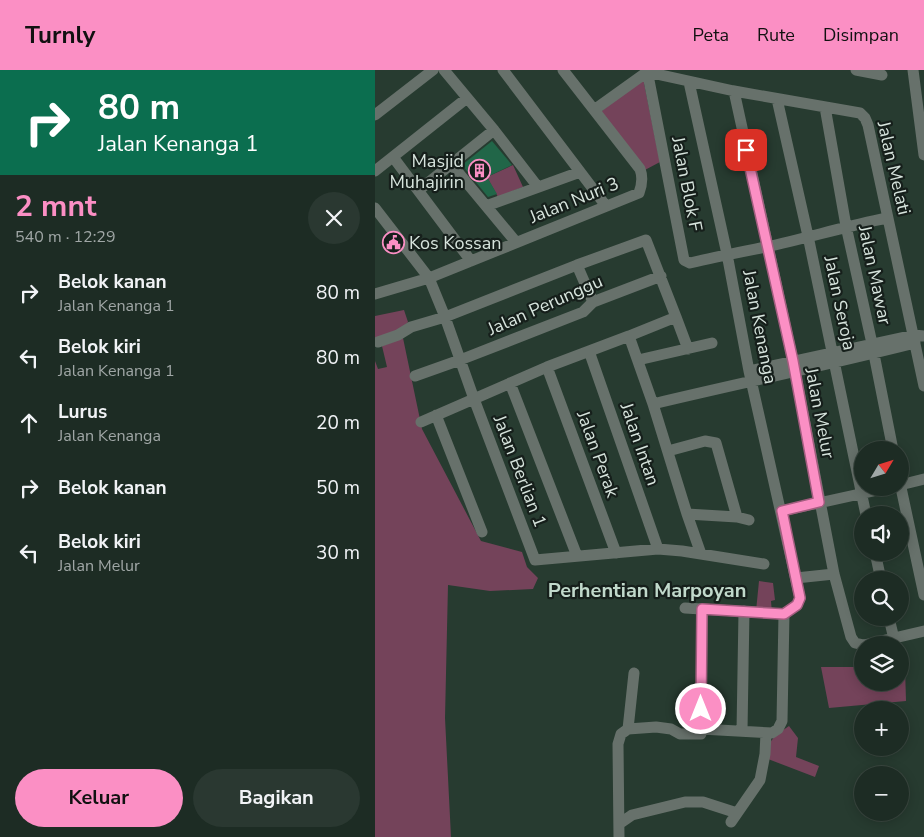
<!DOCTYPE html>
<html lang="id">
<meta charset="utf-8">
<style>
:root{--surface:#1d2c24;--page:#2a3831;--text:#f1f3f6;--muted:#a0a7a6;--line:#3b4841;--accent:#fb8fc4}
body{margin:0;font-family:"Nunito Sans",sans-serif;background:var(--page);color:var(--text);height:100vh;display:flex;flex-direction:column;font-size:19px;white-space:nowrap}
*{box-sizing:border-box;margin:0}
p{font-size:16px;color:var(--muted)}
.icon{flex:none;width:28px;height:28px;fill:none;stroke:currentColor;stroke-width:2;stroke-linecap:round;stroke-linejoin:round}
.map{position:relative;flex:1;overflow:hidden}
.drawer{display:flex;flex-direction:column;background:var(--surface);width:375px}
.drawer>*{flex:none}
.top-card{background:#0b6e4f;color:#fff;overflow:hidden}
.needle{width:32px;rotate:52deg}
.controls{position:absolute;left:479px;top:371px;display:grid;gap:10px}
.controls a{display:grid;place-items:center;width:55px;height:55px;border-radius:50%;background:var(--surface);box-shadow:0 2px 12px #0003,0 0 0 1px var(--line);font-size:25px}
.pin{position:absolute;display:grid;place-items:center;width:42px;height:42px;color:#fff;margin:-21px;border-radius:10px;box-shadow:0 2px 8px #0006}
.me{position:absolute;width:55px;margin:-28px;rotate:0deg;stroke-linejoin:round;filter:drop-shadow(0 0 4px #0008)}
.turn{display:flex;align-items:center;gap:18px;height:105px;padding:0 15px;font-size:22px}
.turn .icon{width:65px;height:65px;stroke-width:2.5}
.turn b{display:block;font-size:35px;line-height:42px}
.round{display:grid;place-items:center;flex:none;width:52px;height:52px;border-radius:26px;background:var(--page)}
.overview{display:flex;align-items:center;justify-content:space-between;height:85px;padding:0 15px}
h1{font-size:30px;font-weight:700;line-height:38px;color:var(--accent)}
.cta{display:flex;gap:10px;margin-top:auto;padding:10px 15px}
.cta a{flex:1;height:58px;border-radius:30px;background:var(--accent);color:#111;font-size:20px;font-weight:700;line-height:58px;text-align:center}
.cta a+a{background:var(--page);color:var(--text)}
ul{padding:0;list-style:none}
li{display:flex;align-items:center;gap:15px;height:65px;padding:0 15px}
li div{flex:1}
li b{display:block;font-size:19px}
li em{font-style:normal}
header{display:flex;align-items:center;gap:30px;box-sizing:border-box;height:70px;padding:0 25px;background:var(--accent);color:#111}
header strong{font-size:24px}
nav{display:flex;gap:28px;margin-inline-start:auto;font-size:18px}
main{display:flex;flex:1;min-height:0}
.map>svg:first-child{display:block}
.green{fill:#74435a}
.building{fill:#216648}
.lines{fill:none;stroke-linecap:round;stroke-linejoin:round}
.minor{stroke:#67716b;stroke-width:11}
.route-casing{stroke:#a35d7f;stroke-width:12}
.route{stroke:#fb8fc4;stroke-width:9}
.labels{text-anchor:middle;stroke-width:4.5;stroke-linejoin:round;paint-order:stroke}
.poi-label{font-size:18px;fill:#d7e4dd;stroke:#161f1b;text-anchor:end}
.street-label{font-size:18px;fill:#d7e4dd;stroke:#161f1b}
.quarter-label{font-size:20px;font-weight:bold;fill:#c1d9cb;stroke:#161f1b}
</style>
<header>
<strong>Turnly</strong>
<nav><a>Peta</a><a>Rute</a><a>Disimpan</a></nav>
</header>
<main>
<section class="drawer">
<div class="top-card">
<div class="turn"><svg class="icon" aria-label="right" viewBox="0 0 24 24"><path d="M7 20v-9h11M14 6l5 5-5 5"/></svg><div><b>80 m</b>Jalan Kenanga 1</div></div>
</div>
<div class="overview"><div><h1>2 mnt</h1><p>540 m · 12:29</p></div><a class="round"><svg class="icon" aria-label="close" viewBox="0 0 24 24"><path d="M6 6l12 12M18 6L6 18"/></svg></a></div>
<ul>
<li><svg class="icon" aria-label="right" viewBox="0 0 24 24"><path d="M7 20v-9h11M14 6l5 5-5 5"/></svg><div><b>Belok kanan</b><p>Jalan Kenanga 1</p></div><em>80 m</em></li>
<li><svg class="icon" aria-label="left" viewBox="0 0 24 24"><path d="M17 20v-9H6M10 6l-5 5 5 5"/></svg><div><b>Belok kiri</b><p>Jalan Kenanga 1</p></div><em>80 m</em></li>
<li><svg class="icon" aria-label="ahead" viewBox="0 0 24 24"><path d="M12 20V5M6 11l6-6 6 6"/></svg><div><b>Lurus</b><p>Jalan Kenanga</p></div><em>20 m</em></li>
<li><svg class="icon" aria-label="right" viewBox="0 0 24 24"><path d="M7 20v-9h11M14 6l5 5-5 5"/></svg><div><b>Belok kanan</b></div><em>50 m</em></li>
<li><svg class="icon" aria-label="left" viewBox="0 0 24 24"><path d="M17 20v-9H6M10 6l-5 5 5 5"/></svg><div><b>Belok kiri</b><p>Jalan Melur</p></div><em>30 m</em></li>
</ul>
<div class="cta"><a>Keluar</a><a>Bagikan</a></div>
</section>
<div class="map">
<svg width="549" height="767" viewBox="0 0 549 767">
<rect width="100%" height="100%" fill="#273b30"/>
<!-- green -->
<path class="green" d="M268,8L285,92L268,101L223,44Z
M138,95L148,117L123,127L112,107Z
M29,240L33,252L26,260L0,269V246Z
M28,268L47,359L106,471L147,482L152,497L163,508L158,519L115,521L73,515L70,648L76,767H0V291L3,299L12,297L7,276Z
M384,511L398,513L400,530L396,531L397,543L381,541Z
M446,597H487L488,612H525V597H530L531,631L454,638Z
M414,656L423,668L421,687L444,696L440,707L393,689C393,669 398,667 414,656Z"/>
<!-- building -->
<path class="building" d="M117,71L137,95L112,107L122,124L113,127L87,95Z"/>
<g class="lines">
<!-- minor -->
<path class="minor" d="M69,0L119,60L163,117
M128,0L231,136
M272,0L309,190L315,193C340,187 366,182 391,177C432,168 472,156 512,148
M481,0L507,5
M538,0L549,85
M272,2L359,21L485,43L490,48L493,55L549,316
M359,21L418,291L459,504L476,567L480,573L489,575
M402,29L433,166L491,445
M450,37L471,156L496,269L518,380
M219,40L272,2
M0,45L58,0
M18,87L96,191
M77,95L141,172
M0,101L92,28
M44,120L119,60
M111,136L205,102
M0,138L54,208L70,247L99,329L160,490L283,479L307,481L389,494
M202,195L271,170L301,247L254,266
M0,224L54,208L264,123C267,115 268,107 265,99L188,0
M301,247L313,279
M3,272L23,265L36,257L70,247L202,195L218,232
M214,281L283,479
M263,290L337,273
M172,297L241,483
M374,301L539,265L549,266
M40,306L85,290L208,242L218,232L286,206
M135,313L202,486
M278,334C366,313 453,295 540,273
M61,345L107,462
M46,352L172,297L254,266L278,334L312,444L326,484
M293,381L330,371L341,373L362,447
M525,413L549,525
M525,415L549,409
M407,441L512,418
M312,444L362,447L374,450
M500,482L506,510
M421,508L459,504
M310,538L409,544L422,535L425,528L374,301L352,184L314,12
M514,548L519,569
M489,575L549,561
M253,659L259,603
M326,659L397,663L403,659L407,651L409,544
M367,661L369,541
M356,752L385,710L390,684L391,663
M244,754L257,745L310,732H328L362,743
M244,767L243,674L246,664L253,659L281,657L296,659L305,664H326L327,539"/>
</g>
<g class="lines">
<defs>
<path id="route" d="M326,639L327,539L409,544L422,535L425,528L407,441L444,432L418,291L371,80"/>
</defs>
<!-- route casing -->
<use href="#route" class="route-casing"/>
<!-- route -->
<use href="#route" class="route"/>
</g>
<!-- icons -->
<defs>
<symbol id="building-ring" viewBox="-11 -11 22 22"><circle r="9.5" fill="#161f1b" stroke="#fb8fc4" stroke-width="1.5"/><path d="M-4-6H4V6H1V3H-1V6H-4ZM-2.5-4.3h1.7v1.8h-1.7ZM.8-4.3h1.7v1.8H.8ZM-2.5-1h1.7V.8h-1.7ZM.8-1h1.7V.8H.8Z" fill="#fb8fc4"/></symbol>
<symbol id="civic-ring" viewBox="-11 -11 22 22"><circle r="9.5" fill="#161f1b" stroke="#fb8fc4" stroke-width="1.5"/><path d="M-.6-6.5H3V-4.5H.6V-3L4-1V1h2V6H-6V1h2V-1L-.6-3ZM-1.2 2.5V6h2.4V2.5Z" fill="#fb8fc4"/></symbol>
</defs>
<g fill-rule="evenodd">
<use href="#building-ring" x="92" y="88" width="25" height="25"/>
<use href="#civic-ring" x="6" y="160" width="25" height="25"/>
</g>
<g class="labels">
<!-- poi labels -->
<g class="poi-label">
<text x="89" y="97">Masjid<tspan x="89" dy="21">Muhajirin</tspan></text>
<text x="34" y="179" text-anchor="start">Kos Kossan</text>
</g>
<!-- street labels -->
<g class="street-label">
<text transform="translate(519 98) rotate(77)" y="6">Jalan Melati</text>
<text transform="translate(312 114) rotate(79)" y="6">Jalan Blok F</text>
<text transform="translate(199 130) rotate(-22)" y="6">Jalan Nuri 3</text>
<text transform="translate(500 205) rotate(78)" y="6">Jalan Mawar</text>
<text transform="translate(465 233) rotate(78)" y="6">Jalan Seroja</text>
<text transform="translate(170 235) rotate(-24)" y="6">Jalan Perunggu</text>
<text transform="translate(385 257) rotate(79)" y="6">Jalan Kenanga</text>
<text transform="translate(445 343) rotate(79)" y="6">Jalan Melur</text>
<text transform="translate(265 374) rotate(71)" y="6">Jalan Intan</text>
<text transform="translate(223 384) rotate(70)" y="6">Jalan Perak</text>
<text transform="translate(145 401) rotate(69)" y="6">Jalan Berlian 1</text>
</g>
<!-- quarter labels -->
<g class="quarter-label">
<text x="272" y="527">Perhentian Marpoyan</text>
</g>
</g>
</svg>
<div class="controls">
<a><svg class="needle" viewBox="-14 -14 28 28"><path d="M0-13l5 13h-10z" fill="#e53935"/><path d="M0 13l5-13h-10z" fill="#a0a7a6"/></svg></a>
<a><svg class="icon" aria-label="sound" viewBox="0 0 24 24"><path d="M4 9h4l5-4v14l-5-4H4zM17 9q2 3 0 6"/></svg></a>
<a><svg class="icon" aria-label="search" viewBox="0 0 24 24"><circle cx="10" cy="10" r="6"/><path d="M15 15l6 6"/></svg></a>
<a><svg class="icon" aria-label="layers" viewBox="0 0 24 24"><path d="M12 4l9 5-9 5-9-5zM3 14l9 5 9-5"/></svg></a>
<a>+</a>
<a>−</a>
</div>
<div class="pin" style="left:371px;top:80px;background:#d93025"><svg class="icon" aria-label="arrive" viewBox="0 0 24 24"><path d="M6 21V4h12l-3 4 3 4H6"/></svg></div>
<svg class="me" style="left:326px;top:639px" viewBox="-20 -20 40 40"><circle r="17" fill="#fb8fc4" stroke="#fff" stroke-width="3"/><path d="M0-11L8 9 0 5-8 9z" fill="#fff"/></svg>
</div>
</main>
